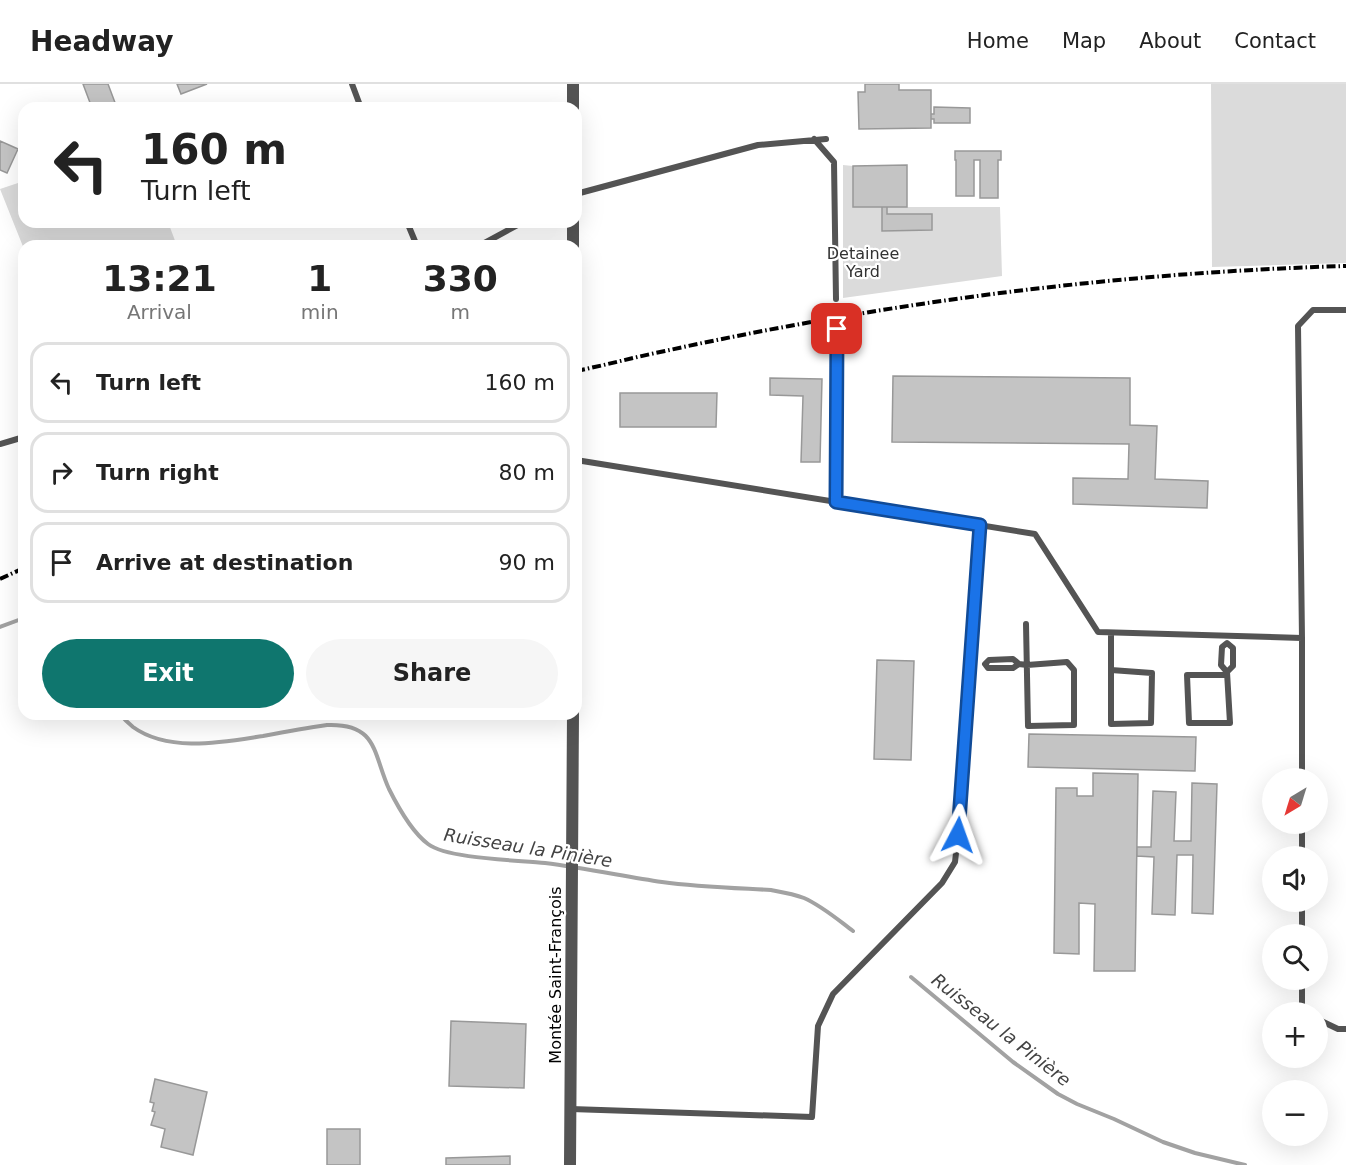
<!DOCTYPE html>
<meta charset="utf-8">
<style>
:root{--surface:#fff;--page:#f6f6f6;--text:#222;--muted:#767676;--line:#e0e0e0;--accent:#0f766e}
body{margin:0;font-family:"DejaVu Sans",sans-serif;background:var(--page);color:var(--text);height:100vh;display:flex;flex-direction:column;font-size:22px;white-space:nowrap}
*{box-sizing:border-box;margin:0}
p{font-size:20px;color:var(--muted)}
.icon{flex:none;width:33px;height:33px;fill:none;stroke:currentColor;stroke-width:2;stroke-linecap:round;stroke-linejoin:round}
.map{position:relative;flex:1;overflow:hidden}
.details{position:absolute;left:18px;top:156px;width:564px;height:480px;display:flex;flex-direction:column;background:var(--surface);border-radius:18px;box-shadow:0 6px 24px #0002}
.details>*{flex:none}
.hud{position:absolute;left:18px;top:18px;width:564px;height:126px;border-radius:18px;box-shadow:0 6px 24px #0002;background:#fff;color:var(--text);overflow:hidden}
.needle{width:39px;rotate:218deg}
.controls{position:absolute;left:1262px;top:684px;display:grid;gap:12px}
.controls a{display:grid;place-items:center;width:66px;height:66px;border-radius:50%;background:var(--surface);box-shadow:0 6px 24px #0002;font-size:30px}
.pin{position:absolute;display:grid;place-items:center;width:51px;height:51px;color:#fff;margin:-26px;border-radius:12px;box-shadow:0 3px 9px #0006}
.me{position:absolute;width:66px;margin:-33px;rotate:4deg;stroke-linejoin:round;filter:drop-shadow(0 0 4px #0008)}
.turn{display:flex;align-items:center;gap:21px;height:126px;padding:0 24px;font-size:27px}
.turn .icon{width:78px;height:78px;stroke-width:2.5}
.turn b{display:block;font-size:42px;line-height:51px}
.eta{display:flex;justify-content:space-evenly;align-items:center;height:102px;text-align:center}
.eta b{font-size:36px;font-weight:800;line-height:42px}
.primary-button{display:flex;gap:12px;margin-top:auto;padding:12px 24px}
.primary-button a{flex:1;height:69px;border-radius:36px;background:var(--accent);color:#fff;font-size:24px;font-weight:800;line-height:69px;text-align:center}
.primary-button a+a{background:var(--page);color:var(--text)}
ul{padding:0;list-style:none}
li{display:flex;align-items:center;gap:18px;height:81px;margin:0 12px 9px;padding:0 12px;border:3px solid var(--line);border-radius:18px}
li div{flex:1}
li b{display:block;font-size:22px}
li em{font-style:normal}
header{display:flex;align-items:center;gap:36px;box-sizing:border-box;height:84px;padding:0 30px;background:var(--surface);border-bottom:2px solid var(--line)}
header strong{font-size:28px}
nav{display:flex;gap:33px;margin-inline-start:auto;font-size:21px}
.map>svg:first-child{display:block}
.green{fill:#dbdbdb}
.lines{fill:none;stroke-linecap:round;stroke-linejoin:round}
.stream{stroke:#a2a2a2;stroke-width:4}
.building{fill:#c4c4c4;stroke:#989898;stroke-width:1.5}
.service{stroke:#545454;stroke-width:6}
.tertiary{stroke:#545454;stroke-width:12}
.rail{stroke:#000;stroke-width:4;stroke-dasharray:9 3 1.5 3;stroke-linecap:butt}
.route-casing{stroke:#114b97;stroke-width:15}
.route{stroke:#1a73e8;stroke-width:10}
.labels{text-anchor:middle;stroke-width:4.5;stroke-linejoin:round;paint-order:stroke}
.park-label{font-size:16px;fill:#323232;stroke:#fff}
.street-label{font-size:16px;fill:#000;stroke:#fff}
.water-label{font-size:18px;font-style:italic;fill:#434343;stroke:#fff}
</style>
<header>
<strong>Headway</strong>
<nav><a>Home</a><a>Map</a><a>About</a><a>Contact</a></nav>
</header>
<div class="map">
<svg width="1346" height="1081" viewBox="0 0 1346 1081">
<rect width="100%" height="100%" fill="#fff"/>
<!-- green -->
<path class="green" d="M1211,0H1346V179L1212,183Z
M843,81L853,82V122L882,123L883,147L932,146V130H887V123H1000L1002,192L843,214Z
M24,97V138H168L177,162H24V165L0,105Z"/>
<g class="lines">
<!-- stream -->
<path class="stream" d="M0,543L24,534
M120,630C124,635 128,639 133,643C169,669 223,658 263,652C284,648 306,644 327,641C378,639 373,670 389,705C398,723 412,748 428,760C448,775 517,776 545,779C584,784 623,792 662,798C698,803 735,804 771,806C782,808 794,810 804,814C822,822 837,835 853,847
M911,893L1013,978L1058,1010L1077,1020L1114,1035L1163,1058L1195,1069L1245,1081"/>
</g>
<!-- building -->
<path class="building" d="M83,0H108L117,24H92Z
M177,0H207L181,10Z
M865,0H899V6H931V44L859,45L858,8H865Z
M934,23L970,24V39H934V35H931V30H934Z
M0,57L18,65L7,89L0,86Z
M955,67H1001V76H998V114H980V76H974V112H956V76H955Z
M907,81V123H853V82Z
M882,123H887V130H932V146L882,147Z
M893,292L1130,294V341L1157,342L1155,395L1208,397L1207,424L1073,420V394L1128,395L1129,360L892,358Z
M770,294L822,295L820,378H801L803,312L770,311Z
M620,309H717L716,343H620Z
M877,576L914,577L911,676L874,675Z
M1029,650L1196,653L1195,687L1028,683Z
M1093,689L1138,690L1135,887H1094L1095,820L1079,819V870L1054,869L1056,704H1077V712H1093Z
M1192,699L1217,700L1213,830L1192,829L1193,771H1177L1175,831L1152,830L1154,773L1137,772V763H1151L1153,707L1176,708L1174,757H1191Z
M451,937L526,940L524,1004L449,1002Z
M155,995L207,1008L193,1071L161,1063L165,1045L151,1041L155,1028L152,1027L154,1019L150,1018Z
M327,1045H360V1081H327Z
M510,1072V1081H446V1074Z"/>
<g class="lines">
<!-- service -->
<path class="service" d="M352,0L361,24
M814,55L834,78L836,215
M576,110L758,61L826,55
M407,138L417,162
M479,162L523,138
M0,360L24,353
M576,376L1035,450L1098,548L1302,554V694
M835,418L837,245
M1111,549V640L1151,639L1152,589L1111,586
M1302,554L1298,242L1313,226H1346
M1227,559L1233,564V582L1227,588L1221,581L1222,563Z
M1013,575L1019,580L1013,584H988L985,580L989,576Z
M1019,580L1027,581L1067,578L1074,586V641L1028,642L1026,540
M1227,591H1187L1189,639H1230L1227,588
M1302,772V740
M1302,850V818
M1302,896V928H1303
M1317,935L1338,945H1346
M571,1025L812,1033L818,942L833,910L942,799L955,778L958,751L980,441"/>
<!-- tertiary -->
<path class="tertiary" d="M573,24V0
M573,162V138
M570,1081L573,630"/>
<!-- rail -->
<path class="rail" d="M576,287C606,281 635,273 665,267C715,256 766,246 817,237C991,206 1169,187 1346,182
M0,495L24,484"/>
</g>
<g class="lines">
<defs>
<path id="route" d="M837,245L836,418L980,441L958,751"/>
</defs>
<!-- route casing -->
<use href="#route" class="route-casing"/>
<!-- route -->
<use href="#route" class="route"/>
</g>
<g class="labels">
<!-- park labels -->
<g class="park-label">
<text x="863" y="175">Detainee<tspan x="863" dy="18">Yard</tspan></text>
</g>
<!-- street labels -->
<g class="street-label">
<text transform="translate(555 891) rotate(-90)" y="6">Montée Saint-François</text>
</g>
<!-- water labels -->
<g class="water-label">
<text transform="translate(528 764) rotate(9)" y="6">Ruisseau la Pinière</text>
<text transform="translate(1001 946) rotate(38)" y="6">Ruisseau la Pinière</text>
</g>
</g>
</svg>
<div class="controls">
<a><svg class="needle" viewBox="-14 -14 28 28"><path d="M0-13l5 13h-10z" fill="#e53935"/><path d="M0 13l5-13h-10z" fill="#767676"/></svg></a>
<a><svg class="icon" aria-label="sound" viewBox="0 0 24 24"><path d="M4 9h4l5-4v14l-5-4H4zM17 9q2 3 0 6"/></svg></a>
<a><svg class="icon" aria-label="search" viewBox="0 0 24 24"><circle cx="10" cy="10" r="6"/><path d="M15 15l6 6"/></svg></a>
<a>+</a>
<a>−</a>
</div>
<div class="pin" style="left:837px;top:245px;background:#d93025"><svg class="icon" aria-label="arrive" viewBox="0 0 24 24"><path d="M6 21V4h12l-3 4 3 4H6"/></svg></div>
<svg class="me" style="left:958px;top:751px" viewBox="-20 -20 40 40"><path d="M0-17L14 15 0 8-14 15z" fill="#1a73e8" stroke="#fff" stroke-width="4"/></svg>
<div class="hud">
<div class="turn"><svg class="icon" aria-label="left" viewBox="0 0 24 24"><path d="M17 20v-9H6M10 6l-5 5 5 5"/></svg><div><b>160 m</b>Turn left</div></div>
</div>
<section class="details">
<div class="eta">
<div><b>13:21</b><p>Arrival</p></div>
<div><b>1</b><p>min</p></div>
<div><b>330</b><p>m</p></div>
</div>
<ul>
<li><svg class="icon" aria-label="left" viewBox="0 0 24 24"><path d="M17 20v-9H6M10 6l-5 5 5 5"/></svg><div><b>Turn left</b></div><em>160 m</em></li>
<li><svg class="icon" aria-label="right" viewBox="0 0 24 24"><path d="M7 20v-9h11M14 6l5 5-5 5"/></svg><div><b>Turn right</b></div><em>80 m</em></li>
<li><svg class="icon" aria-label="arrive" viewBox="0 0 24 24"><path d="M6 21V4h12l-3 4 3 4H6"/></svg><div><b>Arrive at destination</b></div><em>90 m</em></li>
</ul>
<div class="primary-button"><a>Exit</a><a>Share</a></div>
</section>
</div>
